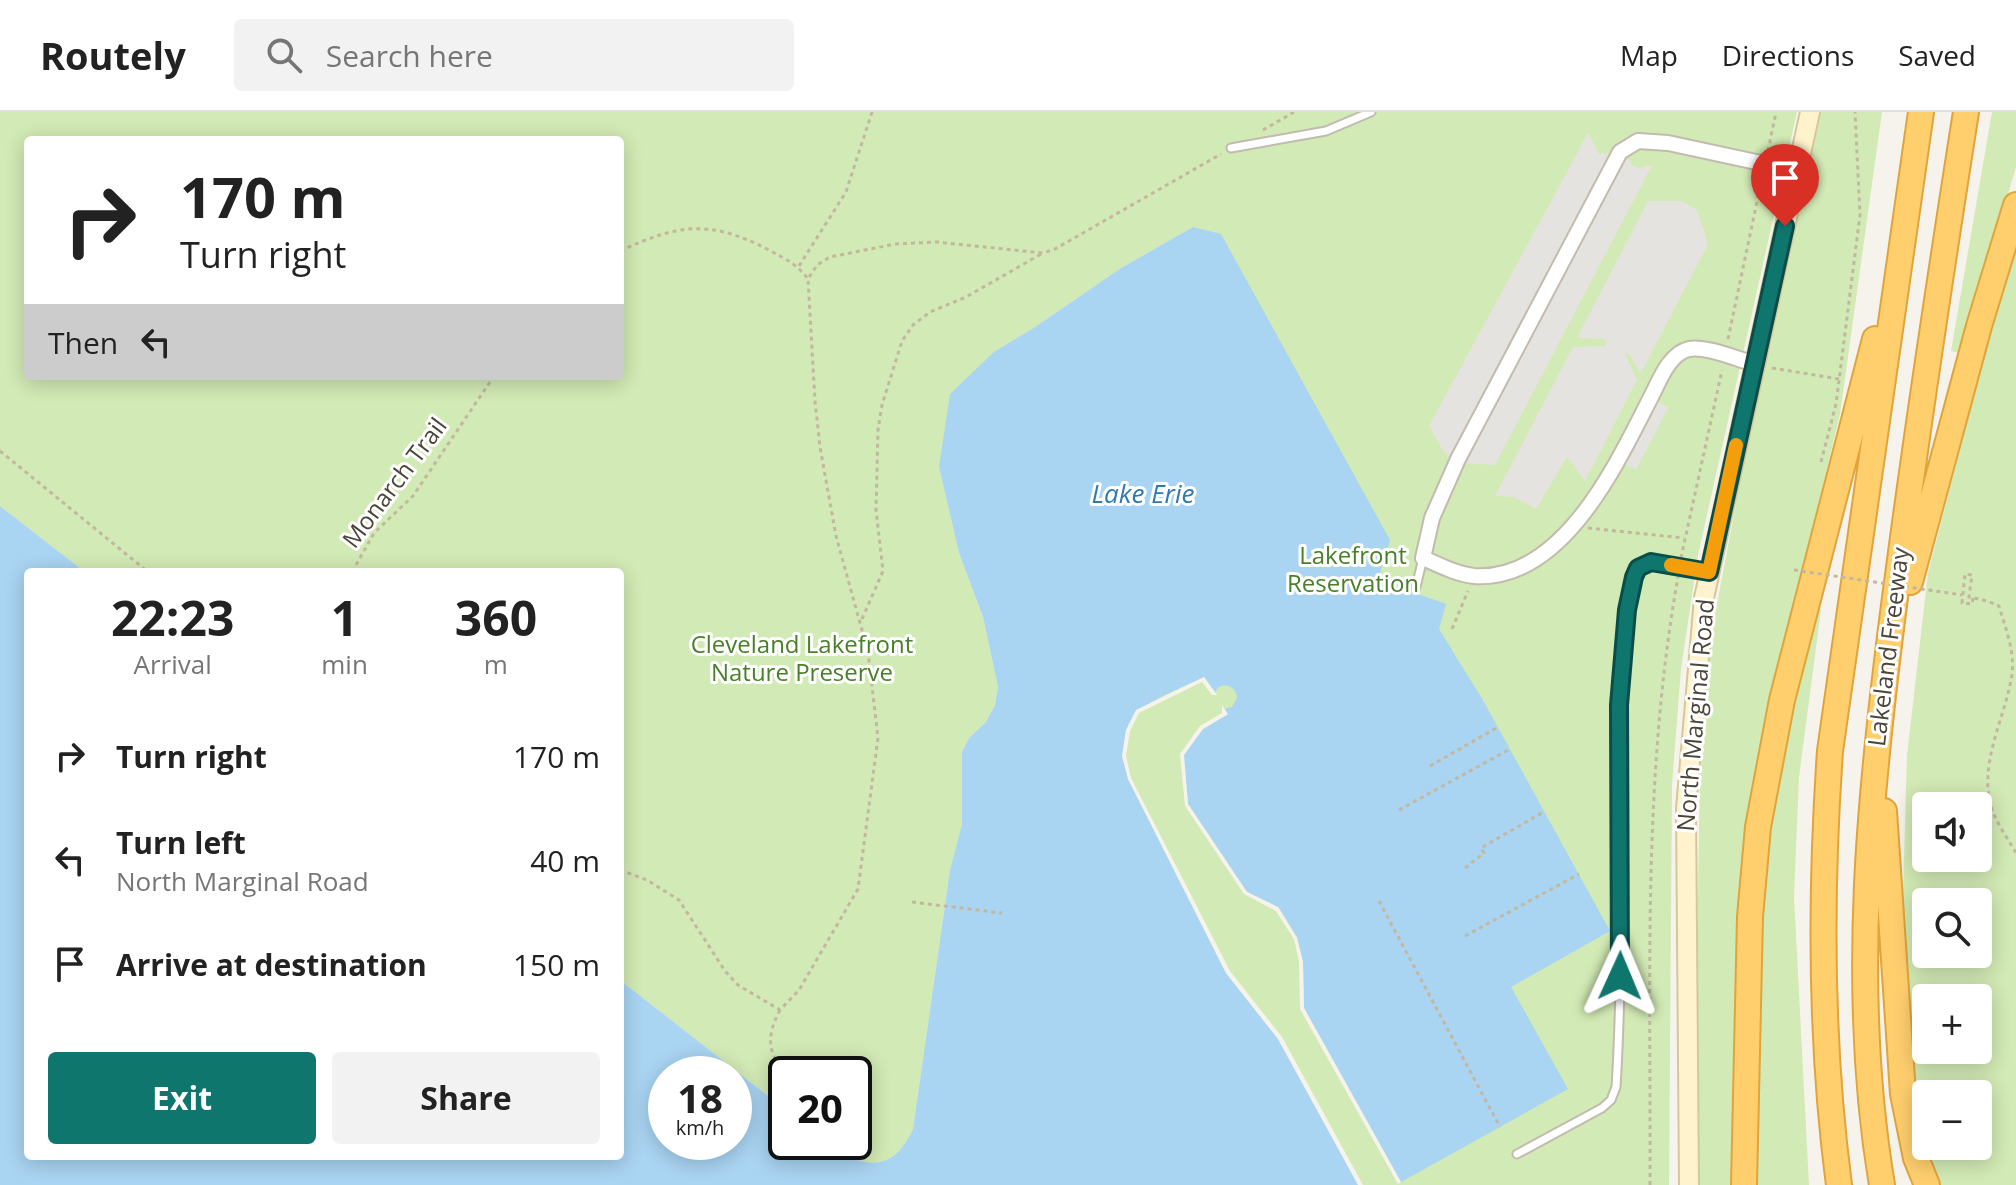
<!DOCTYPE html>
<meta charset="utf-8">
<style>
:root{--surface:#fff;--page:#f2f2f2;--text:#222;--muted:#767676;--line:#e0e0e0;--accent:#0f766e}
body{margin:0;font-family:"Open Sans",sans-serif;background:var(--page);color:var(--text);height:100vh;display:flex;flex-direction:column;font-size:30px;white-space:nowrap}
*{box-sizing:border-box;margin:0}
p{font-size:26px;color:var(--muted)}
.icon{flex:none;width:44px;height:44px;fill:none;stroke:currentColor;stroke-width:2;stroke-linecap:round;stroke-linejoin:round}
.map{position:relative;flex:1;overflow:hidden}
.panel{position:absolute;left:24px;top:456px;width:600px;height:592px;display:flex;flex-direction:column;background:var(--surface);border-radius:8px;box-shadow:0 4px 20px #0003}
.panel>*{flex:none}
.top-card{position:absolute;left:24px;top:24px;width:600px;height:244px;border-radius:8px;box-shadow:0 4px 20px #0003;background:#fff;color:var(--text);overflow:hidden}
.controls{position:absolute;left:1912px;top:680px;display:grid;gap:16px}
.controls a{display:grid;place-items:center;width:80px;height:80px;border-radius:8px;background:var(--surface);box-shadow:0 4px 20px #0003;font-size:40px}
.speed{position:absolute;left:648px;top:944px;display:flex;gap:16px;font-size:40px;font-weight:700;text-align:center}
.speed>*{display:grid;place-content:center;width:104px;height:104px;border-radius:50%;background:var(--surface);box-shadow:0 4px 20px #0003;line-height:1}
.speed small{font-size:20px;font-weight:400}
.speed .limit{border:4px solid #111;border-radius:12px;background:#fff;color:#111}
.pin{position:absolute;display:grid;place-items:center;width:68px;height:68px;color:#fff;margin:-82px -34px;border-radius:50% 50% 50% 0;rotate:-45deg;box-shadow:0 0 8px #0007}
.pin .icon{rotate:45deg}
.me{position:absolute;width:88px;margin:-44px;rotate:1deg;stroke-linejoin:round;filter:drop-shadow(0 0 6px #0008)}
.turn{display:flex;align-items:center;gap:28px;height:168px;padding:0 24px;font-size:36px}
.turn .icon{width:104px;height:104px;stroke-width:2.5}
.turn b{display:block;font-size:56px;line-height:68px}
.then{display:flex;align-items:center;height:76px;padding:0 24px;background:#0003;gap:16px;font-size:30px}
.eta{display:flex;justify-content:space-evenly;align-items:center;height:136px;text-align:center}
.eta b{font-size:48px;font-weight:700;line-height:56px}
.action{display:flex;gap:16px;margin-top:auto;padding:16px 24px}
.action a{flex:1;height:92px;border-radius:8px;background:var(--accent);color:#fff;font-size:32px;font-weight:700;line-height:92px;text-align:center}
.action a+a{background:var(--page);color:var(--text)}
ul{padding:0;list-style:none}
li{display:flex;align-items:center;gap:24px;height:104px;padding:0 24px}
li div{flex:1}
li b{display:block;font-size:30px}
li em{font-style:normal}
header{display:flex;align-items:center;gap:48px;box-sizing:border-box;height:112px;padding:0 40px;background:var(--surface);border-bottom:2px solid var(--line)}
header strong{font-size:38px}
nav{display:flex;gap:44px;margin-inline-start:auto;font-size:28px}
.search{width:560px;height:72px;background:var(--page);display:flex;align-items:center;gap:20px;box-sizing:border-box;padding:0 28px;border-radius:8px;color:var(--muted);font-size:30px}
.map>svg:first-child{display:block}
.green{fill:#d2eab5;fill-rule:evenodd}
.parking{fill:#e5e3e0}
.water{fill:#a9d4f2;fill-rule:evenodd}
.pier{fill:#f6f3ec}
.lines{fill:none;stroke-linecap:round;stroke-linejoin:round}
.lane-casing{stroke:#c2bbae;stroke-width:11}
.street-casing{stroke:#c2bbae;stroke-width:18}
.secondary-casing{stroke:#d6c79b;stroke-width:22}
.highway-casing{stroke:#e0a43c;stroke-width:28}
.path{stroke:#c4b79f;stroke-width:3;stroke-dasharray:4 4;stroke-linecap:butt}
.lane{stroke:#fff;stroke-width:7}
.street{stroke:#fff;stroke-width:14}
.secondary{stroke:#fff3cd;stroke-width:18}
.highway{stroke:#ffcf6e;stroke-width:24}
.path-bridge{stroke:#c4b79f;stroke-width:3;stroke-dasharray:4 4;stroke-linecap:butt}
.route-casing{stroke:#0a4d48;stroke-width:20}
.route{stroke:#0f766e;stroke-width:14}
.slow{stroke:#f59e0b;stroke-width:14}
.labels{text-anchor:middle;stroke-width:6;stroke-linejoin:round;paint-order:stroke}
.street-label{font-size:24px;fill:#4b4439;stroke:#fff}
.park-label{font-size:24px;fill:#4a7f2a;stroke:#fff}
.water-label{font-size:26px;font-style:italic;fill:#2e7ab2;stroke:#fff}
</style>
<header>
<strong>Routely</strong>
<div class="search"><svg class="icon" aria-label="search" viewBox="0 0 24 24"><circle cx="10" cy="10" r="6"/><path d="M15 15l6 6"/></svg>Search here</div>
<nav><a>Map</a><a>Directions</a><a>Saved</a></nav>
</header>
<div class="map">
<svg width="2016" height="1073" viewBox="0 0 2016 1073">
<rect width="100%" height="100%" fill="#f6f3ec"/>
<!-- green -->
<path class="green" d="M0,0H1797L1698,443L1681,557L1672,673L1669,1073H1247L1035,680L1193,115L1121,156L1035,215L994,240L939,355L959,441L983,505L998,575L995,593L986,610L969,626L962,640V712L950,758L913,1017C892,1062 864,1058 827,1030H854V962H786V998L620,868V460H85L0,394ZM28,28H620V264H28Z
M1821,0H1882L1840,302L1814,411L1810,443L1781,548L1734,1073H1699L1695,944L1701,606L1712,519L1749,323Z
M1992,0H2016V55L1961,241L1951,239Z
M2016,122V1073H1939L1925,1040L1911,967L1902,815L1907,643L1928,461ZM1926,694H1978V746H1926ZM1926,790H1978V842H1926ZM1926,886H1978V938H1926ZM1926,982H1978V1034H1926Z
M1816,492L1821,498L1799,665L1794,785L1809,1073H1748L1754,828L1772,676Z"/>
<!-- parking -->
<path class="parking" d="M1588,21L1599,42L1611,41L1629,47L1632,53L1639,56L1652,53L1495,353L1465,351L1445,342L1429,314Z
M1648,89H1681L1697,98L1708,132L1641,261L1628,241L1625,242L1637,268L1585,369L1567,345L1536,397L1514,385L1495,384L1573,235L1606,234L1605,227L1577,226Z
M1643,281L1668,296L1636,358L1611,345Z"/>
<!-- water -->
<path class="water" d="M1193,115L1221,122L1390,428L1378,468L1446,492L1439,517L1484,590L1610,819L1511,875L1568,977L1401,1070L1304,896L1303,850L1297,825L1279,796L1247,780L1188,692L1183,643L1203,617L1227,603L1224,597L1232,595L1237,586C1236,576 1228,571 1219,575L1215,580L1204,565C1150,591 1111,596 1128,667L1226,861L1278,927L1359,1073H0V394L85,460H28V1044H620V868L786,998V1030C798,1030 813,1027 825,1030C833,1032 839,1040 847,1044C881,1059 898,1048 913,1017L950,758L962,712V640L969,626L986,610L995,593L998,575L983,505L959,441L939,355L950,282L994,240L1035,215L1121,156ZM666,962H734V1030H666Z"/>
<!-- pier -->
<path class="pier" d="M1204,565L1217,583H1212L1202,570L1139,601L1130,619L1126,644L1131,666L1230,859L1282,925L1363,1073H1358L1278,927L1226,861L1128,667L1122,644L1126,618L1136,598Z
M1222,593L1228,602L1203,617L1184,643L1188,692L1247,780L1278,795L1297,826L1303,850L1304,896L1401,1070L1398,1072L1300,897L1299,850L1294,827L1276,799L1244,782L1185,694L1180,642L1200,614L1222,601Z"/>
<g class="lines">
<defs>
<path id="lane" d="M1231,36L1326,19L1371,0
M1416,475L1423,446
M1517,1042L1602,996L1611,988L1616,975C1619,929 1620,882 1621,835C1621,775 1604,481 1646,451L1709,460"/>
<path id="street" d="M1755,252C1736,247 1708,234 1689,237C1670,241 1660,267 1652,283C1618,349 1564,470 1474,464C1456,462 1439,453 1423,446L1432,406L1458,347L1620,40L1638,29L1668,31L1798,59"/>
<path id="secondary" d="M1689,1073L1686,697L1704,486L1810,0"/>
<path id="highway" d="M1910,470L1979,214L2016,93
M1884,699L1903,982L1916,1046L1927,1073
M1744,1073L1750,805L1758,715L1782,588L1875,227
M1839,1073C1820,929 1820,784 1830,639L1921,0
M1882,1073C1849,876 1870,675 1896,478C1917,318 1941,159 1966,0"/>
</defs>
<!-- lane casing -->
<use href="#lane" class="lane-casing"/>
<!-- street casing -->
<use href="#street" class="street-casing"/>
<!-- secondary casing -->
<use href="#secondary" class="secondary-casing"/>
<!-- highway casing -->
<use href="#highway" class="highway-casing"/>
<!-- path -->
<path class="path" d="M1263,18L1294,0
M1768,39L1776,0
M620,139C679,112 709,107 769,138C785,147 797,152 808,167
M799,154L846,80L872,0
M1728,227L1762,66
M1772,256L1839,267
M0,339L148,460
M1821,350L1836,292L1860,103L1855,0
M1588,416L1684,426
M1681,446L1722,258
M352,460L374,421L413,384L494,264
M1973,486L1972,492L1962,491L1965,462L1972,463L1969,485C1980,487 1989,489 1999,494C2005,515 2015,539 2012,562C2006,605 1977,652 1992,697C1997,712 2008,727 2016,741
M862,507L883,459L876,398L878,318L882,293L902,229L913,213L930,200L966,185L1043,141
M1452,517L1468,479
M1430,654L1498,615
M1399,698L1510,637
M1465,756L1484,741L1481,736L1545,699
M620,758L647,768L679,788L725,859L738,873L780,898L799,878L858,777L878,626L868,540L836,424L820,335L815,289L808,167L817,153L830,145L895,132L936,130L1043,141L1055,137L1221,42
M1379,789L1500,1015
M912,790L1002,801
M1465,824L1579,762
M780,898C766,924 766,946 791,962
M854,1002L867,1010
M1650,1073C1651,871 1642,665 1678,465"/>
<!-- lane -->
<use href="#lane" class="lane"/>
<!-- street -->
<use href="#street" class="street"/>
<!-- secondary -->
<use href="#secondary" class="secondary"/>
<!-- highway -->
<use href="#highway" class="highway"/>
<!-- path-bridge -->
<path class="path-bridge" d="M1794,458L1962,483"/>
</g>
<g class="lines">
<defs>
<path id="route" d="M1620,864L1619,593L1627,498L1634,465L1638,456L1651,450L1709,460L1785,114"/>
</defs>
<!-- route casing -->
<use href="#route" class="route-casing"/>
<!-- route -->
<use href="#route" class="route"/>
<!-- slow -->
<path class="slow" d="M1671,453L1709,460L1736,333"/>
</g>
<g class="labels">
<!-- street labels -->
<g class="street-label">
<text transform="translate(395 371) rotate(-53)" y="8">Monarch Trail</text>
<text transform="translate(1889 535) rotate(-83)" y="8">Lakeland Freeway</text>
<text transform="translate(1696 603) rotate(-85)" y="8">North Marginal Road</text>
</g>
<!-- park labels -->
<g class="park-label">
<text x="1353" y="452">Lakefront<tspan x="1353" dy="28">Reservation</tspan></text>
<text x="802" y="541">Cleveland Lakefront<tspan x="802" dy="28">Nature Preserve</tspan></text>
</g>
<!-- water labels -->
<g class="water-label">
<text x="1143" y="391">Lake Erie</text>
</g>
</g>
</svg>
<div class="controls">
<a><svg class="icon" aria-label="sound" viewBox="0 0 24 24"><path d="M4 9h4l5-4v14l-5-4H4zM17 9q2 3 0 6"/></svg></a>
<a><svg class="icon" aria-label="search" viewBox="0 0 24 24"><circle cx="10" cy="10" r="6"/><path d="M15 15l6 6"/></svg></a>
<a>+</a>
<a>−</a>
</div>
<div class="speed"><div>18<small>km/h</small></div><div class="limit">20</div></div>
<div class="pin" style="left:1785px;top:114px;background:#d93025"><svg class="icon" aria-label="arrive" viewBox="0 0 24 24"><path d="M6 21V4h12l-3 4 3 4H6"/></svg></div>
<svg class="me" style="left:1620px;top:864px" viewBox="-20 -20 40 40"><path d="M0-17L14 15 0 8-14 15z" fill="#0f766e" stroke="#fff" stroke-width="4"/></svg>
<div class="top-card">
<div class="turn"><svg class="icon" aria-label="right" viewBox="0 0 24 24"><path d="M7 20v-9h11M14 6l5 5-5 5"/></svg><div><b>170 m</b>Turn right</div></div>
<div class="then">Then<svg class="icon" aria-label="left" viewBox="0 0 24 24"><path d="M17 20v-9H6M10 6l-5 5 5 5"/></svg></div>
</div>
<section class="panel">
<div class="eta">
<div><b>22:23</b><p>Arrival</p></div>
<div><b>1</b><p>min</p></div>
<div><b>360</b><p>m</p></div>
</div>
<ul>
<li><svg class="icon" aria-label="right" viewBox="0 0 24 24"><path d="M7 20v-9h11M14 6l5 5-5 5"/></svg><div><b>Turn right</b></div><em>170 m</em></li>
<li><svg class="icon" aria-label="left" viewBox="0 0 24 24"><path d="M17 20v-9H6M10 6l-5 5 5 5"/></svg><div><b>Turn left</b><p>North Marginal Road</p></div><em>40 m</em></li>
<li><svg class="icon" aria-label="arrive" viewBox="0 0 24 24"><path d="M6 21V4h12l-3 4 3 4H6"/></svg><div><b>Arrive at destination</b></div><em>150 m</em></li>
</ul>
<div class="action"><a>Exit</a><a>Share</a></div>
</section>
</div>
